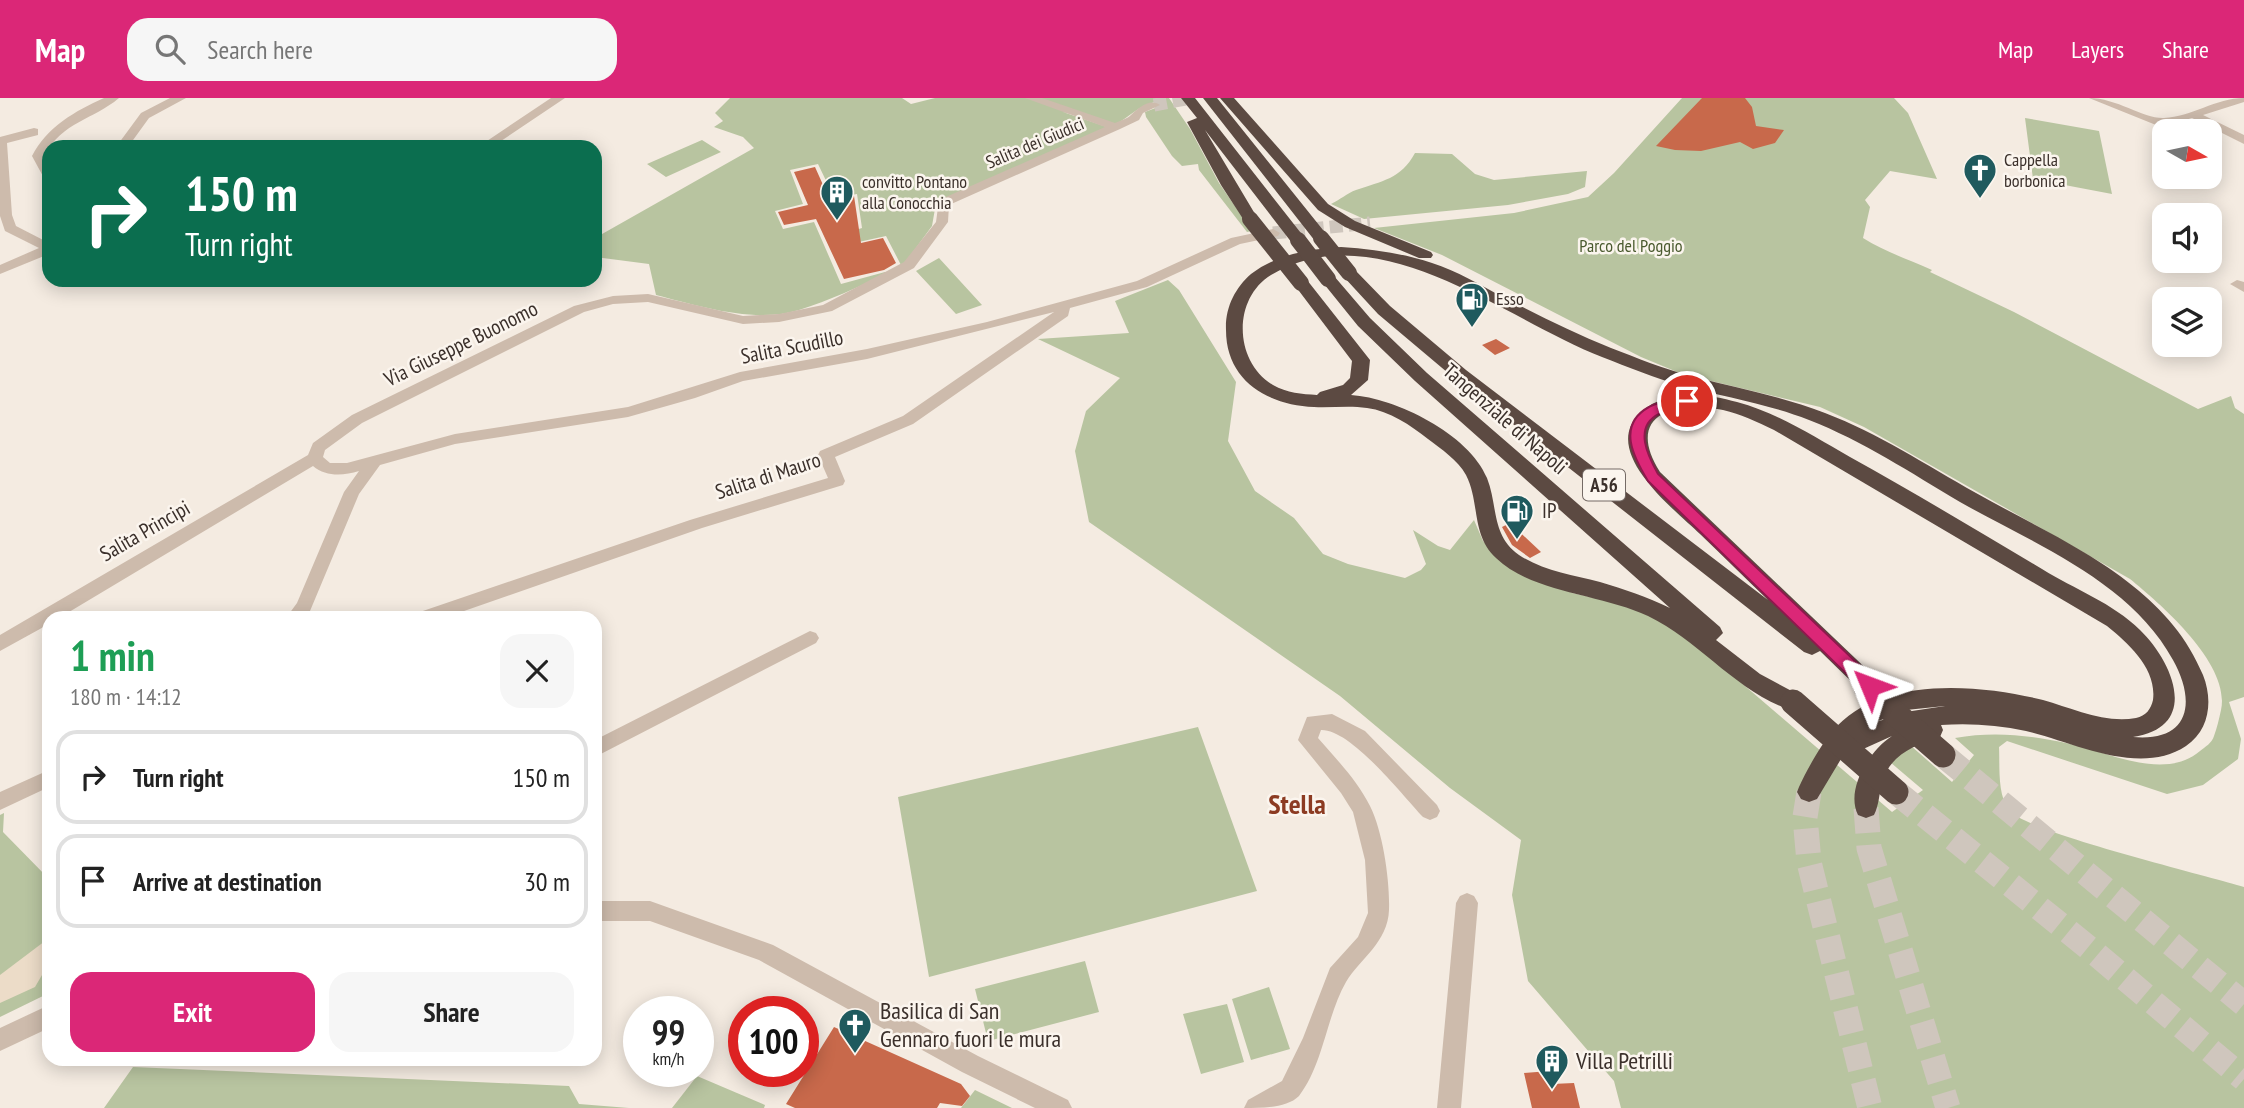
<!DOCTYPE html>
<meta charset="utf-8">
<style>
:root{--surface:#fff;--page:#f6f6f6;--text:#222;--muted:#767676;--line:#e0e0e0;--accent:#db2777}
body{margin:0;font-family:"PT Sans Narrow",sans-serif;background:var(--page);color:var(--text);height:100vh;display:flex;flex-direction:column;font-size:26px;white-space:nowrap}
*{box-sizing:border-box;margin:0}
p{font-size:23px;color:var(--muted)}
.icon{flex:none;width:38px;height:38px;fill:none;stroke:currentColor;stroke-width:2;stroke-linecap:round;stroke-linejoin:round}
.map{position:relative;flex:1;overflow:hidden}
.panel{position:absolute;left:42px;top:513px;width:560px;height:455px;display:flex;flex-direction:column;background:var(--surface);border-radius:21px;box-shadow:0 4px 18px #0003}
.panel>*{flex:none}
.hud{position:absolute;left:42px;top:42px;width:560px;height:147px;border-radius:21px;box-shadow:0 4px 18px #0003;background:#0b6e4f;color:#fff;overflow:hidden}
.needle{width:46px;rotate:99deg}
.fabs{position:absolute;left:2152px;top:21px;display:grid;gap:14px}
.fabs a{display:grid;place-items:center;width:70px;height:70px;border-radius:14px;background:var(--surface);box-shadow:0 4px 18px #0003;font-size:35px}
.speed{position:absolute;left:623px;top:898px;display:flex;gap:14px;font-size:35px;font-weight:700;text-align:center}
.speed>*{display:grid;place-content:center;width:91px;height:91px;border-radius:50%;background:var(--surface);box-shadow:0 4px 18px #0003;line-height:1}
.speed small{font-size:18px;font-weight:400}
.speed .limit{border:10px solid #d22;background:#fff;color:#111}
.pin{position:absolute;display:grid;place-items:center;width:60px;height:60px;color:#fff;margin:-30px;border:4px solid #fff;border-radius:50%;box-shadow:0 2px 7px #0007}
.me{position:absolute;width:77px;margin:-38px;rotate:314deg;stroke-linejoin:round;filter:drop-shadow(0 0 5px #0008)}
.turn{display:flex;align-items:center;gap:24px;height:147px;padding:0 28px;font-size:32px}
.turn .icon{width:91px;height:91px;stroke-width:2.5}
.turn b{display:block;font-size:49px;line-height:60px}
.round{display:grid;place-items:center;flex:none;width:74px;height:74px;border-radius:21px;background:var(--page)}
.head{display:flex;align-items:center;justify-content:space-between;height:119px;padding:0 28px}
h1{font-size:42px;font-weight:700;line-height:52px;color:#1e9e55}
.cta{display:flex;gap:14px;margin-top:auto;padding:14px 28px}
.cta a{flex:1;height:80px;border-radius:21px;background:var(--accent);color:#fff;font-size:28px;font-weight:700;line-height:80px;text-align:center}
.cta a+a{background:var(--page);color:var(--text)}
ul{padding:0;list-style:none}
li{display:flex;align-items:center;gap:21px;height:94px;margin:0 14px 10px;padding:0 14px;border:4px solid var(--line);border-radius:21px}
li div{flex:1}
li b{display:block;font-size:26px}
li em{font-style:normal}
header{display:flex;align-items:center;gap:42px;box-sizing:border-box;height:98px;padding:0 35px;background:var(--accent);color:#fff}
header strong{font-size:33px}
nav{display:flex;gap:38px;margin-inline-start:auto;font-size:24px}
.search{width:490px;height:63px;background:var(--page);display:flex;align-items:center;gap:18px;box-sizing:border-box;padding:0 24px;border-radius:21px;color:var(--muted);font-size:26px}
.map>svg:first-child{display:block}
.green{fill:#b8c4a0}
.plaza{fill:#ecdcc8}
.building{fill:#c8694b}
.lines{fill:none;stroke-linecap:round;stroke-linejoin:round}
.street-tunnel{stroke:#cfc6bd;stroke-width:13;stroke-dasharray:13 6;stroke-linecap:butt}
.highway-tunnel{stroke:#cfc6bd;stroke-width:25;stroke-dasharray:25 12;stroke-linecap:butt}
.street{fill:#cdbbac;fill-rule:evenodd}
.highway{fill:#5c4a42;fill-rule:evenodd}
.highway-bridge-far1{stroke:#5c4a42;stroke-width:16}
.highway-bridge{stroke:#5c4a42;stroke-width:25}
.route{fill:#db2777;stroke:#8e194d;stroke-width:2}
.labels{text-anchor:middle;stroke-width:5;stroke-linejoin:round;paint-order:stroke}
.far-street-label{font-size:18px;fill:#3b302b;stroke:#fbf5ee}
.far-poi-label{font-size:18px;fill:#3b302b;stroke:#fbf5ee;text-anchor:start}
.far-park-label{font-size:18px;fill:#4a5a2e;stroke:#fbf5ee}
.shield{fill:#fbf5ee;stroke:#756b66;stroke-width:2}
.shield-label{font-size:19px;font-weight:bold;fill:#3b302b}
.street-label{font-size:21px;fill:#3b302b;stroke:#fbf5ee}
.poi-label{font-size:21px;fill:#3b302b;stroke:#fbf5ee;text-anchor:start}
.near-poi-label{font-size:24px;fill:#3b302b;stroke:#fbf5ee;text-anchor:start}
.district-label{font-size:28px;font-weight:bold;fill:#8c3b22;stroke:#fbf5ee}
</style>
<header>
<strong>Map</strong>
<div class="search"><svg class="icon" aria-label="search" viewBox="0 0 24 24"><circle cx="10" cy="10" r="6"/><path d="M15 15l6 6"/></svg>Search here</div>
<nav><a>Map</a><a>Layers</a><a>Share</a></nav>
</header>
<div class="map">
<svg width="2244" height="1010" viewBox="0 0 2244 1010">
<rect width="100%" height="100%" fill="#f4ebe1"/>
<!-- green -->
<path class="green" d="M730,0H902L911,6L935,0H1169L1190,31L1219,85L1252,133L1247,134L1199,72L1198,66L1182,68L1172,58L1146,19L1145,14L1158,9L1155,4C1138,8 1131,18 1116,26L1063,14L1107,29L936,105L932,128L902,169L886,138L854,145L849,134L862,130L857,96L839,99L837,92L831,93L818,66L790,72L803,106L775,113L783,131L814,124L841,186L885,174L888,176C859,188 829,203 799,212C755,226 699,208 656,197L649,166L595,159V140L754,50L743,39L714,29L723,23L715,15Z
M1682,0H1894L1908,15L1937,81L1890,73L1865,102L1870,109L1863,140C1885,154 1908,161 1932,172L1930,174L2014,214L2198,311L2231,298L2235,310L2244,316V599L2229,604L2241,641L2238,661L2203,687L2167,696L2007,643L1999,649C2000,668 1997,696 2009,712C2025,734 2206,777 2244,789V1010H1621L1614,983L1528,883L1512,797L1521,742L1450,690L1340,598L1089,424L1075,353L1086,313L1120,280L1038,241L1129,235L1115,203L1168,182L1179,192L1236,284L1228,343L1255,393L1294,420L1323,456L1348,466L1405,480L1421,472L1426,466L1413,432L1438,448L1450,452L1474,422L1483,443L1498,458L1572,495L1632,508L1675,528L1892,714L1923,692L1890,664L1910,647L1952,684L1974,657L1955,640C1993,633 2029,637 2066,645C2107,653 2163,684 2200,653C2205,649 2212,645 2214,638C2217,630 2219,621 2221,612C2231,567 2162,507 2130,481L1864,329L1820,309L1682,276L1641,259L1442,157L1374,130L1514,115L1588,99L1614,75Z
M2025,20L2099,33L2112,96L2033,81Z
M702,42L721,54L666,79L647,66Z
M1415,55L1452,56L1475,76L1494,82L1587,73L1585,89L1568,96L1508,107L1364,121L1331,106C1340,102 1347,95 1356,92C1382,83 1401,81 1415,55Z
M939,160L982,207L956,216L916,173Z
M1198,629L1257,793L929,879L898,699Z
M4,715L3,734L49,781V889L43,898L0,919V717Z
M1085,863L1099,914L988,943L975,891Z
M1269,889L1290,951L1251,962L1232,901Z
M1227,906L1244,964L1201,976L1183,916Z
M133,969L569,988L579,1006L629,1010H104Z
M697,978L765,1007L764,1010H672Z
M975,992L1012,1010H961Z"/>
<!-- plaza -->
<path class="plaza" d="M49,840V865L35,889L0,905V877Z"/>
<!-- building -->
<path class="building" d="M1702,0H1745L1752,9L1756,28L1784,32L1775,45L1753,51L1740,44L1701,53L1675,52L1656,48Z
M815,69L828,98L834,97L835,102L854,98L861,145L883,140L896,165L884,172L844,181L816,121L784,127L778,114L808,107L794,74Z
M1496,241L1510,250L1495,257L1482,247Z
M1510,425L1541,454L1530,460L1512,447L1502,429Z
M834,929L961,986L970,998L962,1008L940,1005L937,1010H795L786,1006Z
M1550,973L1552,986L1574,985L1580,1010H1532L1524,975Z"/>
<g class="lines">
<!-- street-tunnel -->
<path class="street-tunnel" d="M1154,7L1191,0
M1273,135L1370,125"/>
<!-- highway-tunnel -->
<path class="highway-tunnel" d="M1943,657L2244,906
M1809,694L1805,719L1809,764L1870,1010
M1896,694L2095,855L2244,981
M1866,710L1869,750L1948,1010"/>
<!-- street -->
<path class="street" d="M104,0H119C93,22 63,23 44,58L49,67V83L45,82L32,58C47,29 75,13 104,0Z
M170,0H186L149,20L128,49H116L141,15Z
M551,0H565L492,49H478Z
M1025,0H1042L1115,25C1119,23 1127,21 1131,17C1139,10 1149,0 1160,7L1143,15L1139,22L1120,31L949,107L948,124L914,170L832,213L779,224L743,226L648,204L613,206L584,214L362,325L325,352L323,359L330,365H347L455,336L628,309L740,274L867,251L987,224L1137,183L1231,140L1273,131L1280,135L1278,138L1240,146L1147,189L1070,210L1068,218L913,326L835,359L845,383L843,387L702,430L444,520H414L417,515L690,422L828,380L818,357L820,353L903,318L1054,214L867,261L743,283L695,300L628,319L455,346L380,367L359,396L310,513L305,520H286L297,505L344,394L359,373C343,378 326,379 313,368L59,520H49V526L0,553V537L308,357L313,345L352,317L574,208L613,198L648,196L743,218L779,216L823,207L904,164L936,124L939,102L1105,29Z
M2089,0C2117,0 2144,21 2164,20C2191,19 2216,0 2244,0V4L2203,17L2244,37V46L2192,20L2165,28L2156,27Z
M34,30L38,31V37L7,45L12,117L16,128L49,145V156L0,176V167L39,150L5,133L0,118V39Z
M2237,182L2244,184V194L2230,186Z
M810,533L816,535L819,540L816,545L595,659V642Z
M1332,616L1365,633L1437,707L1440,713L1437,719L1430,722L1423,719C1402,697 1351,631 1321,632L1318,640C1337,662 1357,682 1370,708C1383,734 1390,783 1389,812C1388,844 1360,861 1346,884C1326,919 1324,965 1299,998C1287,1010 1262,1010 1244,1010L1248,1002L1282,983L1303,940L1330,870L1358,839L1368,815L1365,762L1353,714L1341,695L1298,642L1307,619Z
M49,672V689L0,712V694Z
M1467,795L1474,798L1478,805L1461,1010H1437L1456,805L1460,798Z
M595,803H650L773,847L978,958L1068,1002L1072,1010H1035L962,974L759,862L650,823H595Z
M49,907V930L0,953V930Z"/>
<!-- highway -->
<path class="highway" d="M1181,0H1195L1304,139L1306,142L1304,145H1292L1205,32L1258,121L1250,126L1245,124L1221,87L1187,24L1197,20Z
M1203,0H1217L1327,137L1329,140L1327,143H1315Z
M1220,0H1234L1328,106L1355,123L1431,154L1433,157L1431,160H1419L1345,129L1318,112Z
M1341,149C1372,151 1402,155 1432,165C1457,173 1480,187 1503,199C1538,217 1574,235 1611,250C1637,260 1664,271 1691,278C1736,290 1782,298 1825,315C1878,335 1926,367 1976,395C2059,442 2165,483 2203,577C2213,602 2210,632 2186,648C2139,679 2074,644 2026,633C1998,627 1970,625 1941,627L1943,632L1940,639C1915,647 1889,657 1882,685C1879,696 1879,707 1874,717L1866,720L1858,717C1845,691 1870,652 1892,638L1841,661L1817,701L1809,704L1801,701L1797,694L1799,689C1806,673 1821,647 1832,634C1877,577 1980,586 2043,602C2072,610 2105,626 2136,620C2146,618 2151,611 2153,602C2157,571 2129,546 2107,528L1774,332C1757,324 1741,316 1723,312C1674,302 1624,317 1660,374L1878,582L1881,588L1878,594L1870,597L1862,594L1820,553L1812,557L1804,554L1454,280L1378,216L1343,178L1341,175L1343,172H1355L1390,208L1466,272L1768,502C1745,480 1723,458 1700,436C1674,411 1598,353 1641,314C1666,291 1706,295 1737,304C1778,315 1813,338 1850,359C1915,395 1978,433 2042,471C2074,491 2113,505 2140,532C2173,564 2201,629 2133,639C2189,644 2197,605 2173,562C2130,483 2034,446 1960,404C1911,375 1863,343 1809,322C1768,306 1725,299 1682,288C1655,280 1628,269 1602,259C1505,221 1377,114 1271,177C1232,201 1234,264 1273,287C1287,295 1302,296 1317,297L1320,294L1343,287L1350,280L1352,263L1293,185L1295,182H1307L1370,262L1368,282L1351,297C1396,300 1469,336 1487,380C1498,408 1491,437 1519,457C1543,473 1572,477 1600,484C1624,491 1647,499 1670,510L1415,283L1358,228L1320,181L1322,178H1334L1370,220L1427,275L1720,529L1723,535L1716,542L1760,576L1801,598L1804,604L1801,610L1793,613C1736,594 1701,544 1648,518C1602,496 1532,495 1496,460C1471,437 1480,404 1466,377C1458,362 1441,351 1428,341C1410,327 1390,313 1367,310C1349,307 1332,310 1314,309C1268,307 1226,283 1226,232C1225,210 1235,190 1251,176C1277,156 1310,151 1341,149ZM1945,608L1912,613L1876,624L1906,612Z"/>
<!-- highway-bridge-far1 -->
<path class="highway-bridge-far1" d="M1250,121L1301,185
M1321,140L1349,175
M1298,142L1328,181"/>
<!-- highway-bridge -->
<path class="highway-bridge" d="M1866,590L1943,657
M1793,604L1896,694"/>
</g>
<!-- route -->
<path class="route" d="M1687,299L1694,303L1692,307C1682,309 1668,310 1659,316C1633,329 1648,358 1658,376L1876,583L1879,588L1876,593H1864L1648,383C1634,360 1616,327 1649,309C1659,303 1676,302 1687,299Z"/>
<!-- icons -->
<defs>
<symbol id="church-pin" viewBox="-11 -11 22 30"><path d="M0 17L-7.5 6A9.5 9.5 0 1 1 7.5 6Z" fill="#1f5a5e" stroke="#fbf5ee"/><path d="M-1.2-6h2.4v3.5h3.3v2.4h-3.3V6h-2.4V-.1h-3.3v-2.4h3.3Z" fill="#fff"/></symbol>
<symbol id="building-pin" viewBox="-11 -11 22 30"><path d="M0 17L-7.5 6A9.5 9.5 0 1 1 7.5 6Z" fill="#1f5a5e" stroke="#fbf5ee"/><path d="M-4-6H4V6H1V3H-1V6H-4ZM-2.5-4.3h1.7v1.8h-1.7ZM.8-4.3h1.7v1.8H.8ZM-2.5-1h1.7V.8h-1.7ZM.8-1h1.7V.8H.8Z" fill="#fff"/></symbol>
<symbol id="fuel-pin" viewBox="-11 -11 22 30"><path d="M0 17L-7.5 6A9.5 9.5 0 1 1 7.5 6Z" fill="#1f5a5e" stroke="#fbf5ee"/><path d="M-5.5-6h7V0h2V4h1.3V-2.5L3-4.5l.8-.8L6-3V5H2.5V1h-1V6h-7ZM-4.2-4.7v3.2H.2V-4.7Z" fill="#fff"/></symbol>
</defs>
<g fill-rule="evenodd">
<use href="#church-pin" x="1961" y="53" width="38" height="52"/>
<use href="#building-pin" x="818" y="75" width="38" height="52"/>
<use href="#fuel-pin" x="1453" y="182" width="38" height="52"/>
<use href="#fuel-pin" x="1498" y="394" width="38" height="52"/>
<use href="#church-pin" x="836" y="908" width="38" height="52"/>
<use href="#building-pin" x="1533" y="944" width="38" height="52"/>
</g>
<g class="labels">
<!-- far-street labels -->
<g class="far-street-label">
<text transform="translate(1035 45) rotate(-23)" y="6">Salita dei Giudici</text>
</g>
<!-- far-poi labels -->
<g class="far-poi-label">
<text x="2004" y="68">Cappella<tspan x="2004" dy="21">borbonica</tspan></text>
<text x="862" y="90">convitto Pontano<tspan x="862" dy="21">alla Conocchia</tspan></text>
<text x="1496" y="207">Esso</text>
</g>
<!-- far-park labels -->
<g class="far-park-label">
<text x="1631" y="154">Parco del Poggio</text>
</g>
<!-- shield labels -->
<rect class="shield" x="1583" y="371.5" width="42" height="31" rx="5"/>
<g class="shield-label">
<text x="1604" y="394">A56</text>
</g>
<!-- street labels -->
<g class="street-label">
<text transform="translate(461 246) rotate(-26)" y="7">Via Giuseppe Buonomo</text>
<text transform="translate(792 249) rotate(-11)" y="7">Salita Scudillo</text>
<text transform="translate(1505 321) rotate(41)" y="7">Tangenziale di Napoli</text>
<text transform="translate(768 378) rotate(-18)" y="7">Salita di Mauro</text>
<text transform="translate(145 433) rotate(-30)" y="7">Salita Principi</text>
</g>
<!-- poi labels -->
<g class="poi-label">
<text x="1542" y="420">IP</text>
</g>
<!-- near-poi labels -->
<g class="near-poi-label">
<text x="880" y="921">Basilica di San<tspan x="880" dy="28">Gennaro fuori le mura</tspan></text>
<text x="1576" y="971">Villa Petrilli</text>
</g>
<!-- district labels -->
<g class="district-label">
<text x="1297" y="716">Stella</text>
</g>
</g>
</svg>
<div class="fabs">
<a><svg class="needle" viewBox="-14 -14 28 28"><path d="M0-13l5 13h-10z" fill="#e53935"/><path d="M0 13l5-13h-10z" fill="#767676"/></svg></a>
<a><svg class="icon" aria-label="sound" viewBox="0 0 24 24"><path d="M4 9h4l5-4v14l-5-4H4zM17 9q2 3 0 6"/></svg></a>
<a><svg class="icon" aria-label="layers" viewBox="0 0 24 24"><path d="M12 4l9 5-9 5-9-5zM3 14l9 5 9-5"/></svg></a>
</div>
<div class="speed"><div>99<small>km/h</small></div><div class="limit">100</div></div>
<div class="pin" style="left:1687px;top:303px;background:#d93025"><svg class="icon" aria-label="arrive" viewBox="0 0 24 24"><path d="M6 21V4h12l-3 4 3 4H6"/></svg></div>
<svg class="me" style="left:1870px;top:588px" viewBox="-20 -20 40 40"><path d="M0-17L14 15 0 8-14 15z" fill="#db2777" stroke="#fff" stroke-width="4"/></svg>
<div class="hud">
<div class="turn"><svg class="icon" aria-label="right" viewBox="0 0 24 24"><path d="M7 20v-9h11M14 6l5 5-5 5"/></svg><div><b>150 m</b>Turn right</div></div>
</div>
<section class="panel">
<div class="head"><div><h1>1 min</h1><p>180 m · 14:12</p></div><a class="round"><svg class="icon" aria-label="close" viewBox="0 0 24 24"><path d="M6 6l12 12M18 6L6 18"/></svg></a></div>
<ul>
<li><svg class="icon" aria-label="right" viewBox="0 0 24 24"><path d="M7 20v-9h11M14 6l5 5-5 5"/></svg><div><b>Turn right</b></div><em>150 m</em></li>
<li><svg class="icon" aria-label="arrive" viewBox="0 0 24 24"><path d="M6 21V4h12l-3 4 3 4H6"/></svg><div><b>Arrive at destination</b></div><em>30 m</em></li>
</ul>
<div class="cta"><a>Exit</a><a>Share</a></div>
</section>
</div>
